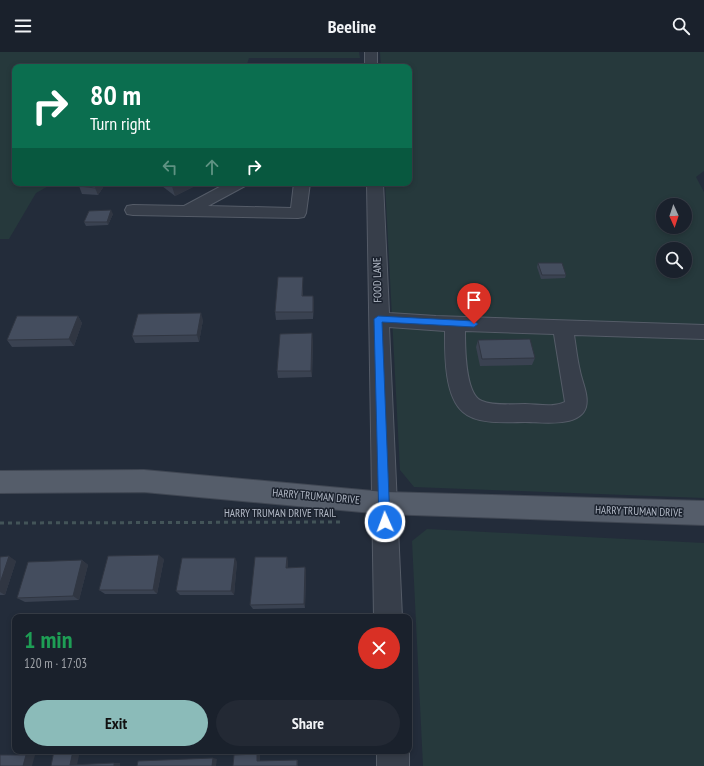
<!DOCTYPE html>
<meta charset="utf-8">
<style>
:root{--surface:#1a212c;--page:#232934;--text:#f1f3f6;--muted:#9fa3a9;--line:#383e48;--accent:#8bbbb9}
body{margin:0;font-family:"PT Sans Narrow",sans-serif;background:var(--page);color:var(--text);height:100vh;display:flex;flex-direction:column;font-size:15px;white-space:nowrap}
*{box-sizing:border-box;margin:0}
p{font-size:13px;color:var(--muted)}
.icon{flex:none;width:22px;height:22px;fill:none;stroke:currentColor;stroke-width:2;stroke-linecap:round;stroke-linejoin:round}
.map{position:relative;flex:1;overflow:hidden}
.drawer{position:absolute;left:12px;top:562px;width:400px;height:140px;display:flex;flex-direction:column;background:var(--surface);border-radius:8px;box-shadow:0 2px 6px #0003,0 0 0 1px var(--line)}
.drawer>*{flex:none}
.top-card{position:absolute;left:12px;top:12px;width:400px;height:122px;border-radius:8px;box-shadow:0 2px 6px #0003,0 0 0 1px var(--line);background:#0b6e4f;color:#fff;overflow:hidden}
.needle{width:26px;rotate:177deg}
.buttons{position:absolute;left:656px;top:146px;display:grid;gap:8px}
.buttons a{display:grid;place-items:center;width:36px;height:36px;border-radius:50%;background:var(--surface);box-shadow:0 2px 6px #0003,0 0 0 1px var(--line);font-size:20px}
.pin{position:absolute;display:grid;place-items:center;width:34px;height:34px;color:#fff;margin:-41px -17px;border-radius:50% 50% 50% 0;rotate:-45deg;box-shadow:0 0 4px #0007}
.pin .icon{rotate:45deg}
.me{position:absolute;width:44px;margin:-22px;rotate:358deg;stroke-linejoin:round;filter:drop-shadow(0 0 3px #0008)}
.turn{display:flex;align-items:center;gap:14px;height:84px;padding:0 12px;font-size:18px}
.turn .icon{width:52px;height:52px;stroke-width:2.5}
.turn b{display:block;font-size:28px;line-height:34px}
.lanes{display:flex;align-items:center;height:38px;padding:0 12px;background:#0003;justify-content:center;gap:20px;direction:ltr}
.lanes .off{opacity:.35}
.round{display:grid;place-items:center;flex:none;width:42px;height:42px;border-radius:21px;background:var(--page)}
.head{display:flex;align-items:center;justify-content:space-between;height:68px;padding:0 12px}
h1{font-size:24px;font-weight:700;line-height:30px;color:#1e9e55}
.button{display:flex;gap:8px;margin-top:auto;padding:8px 12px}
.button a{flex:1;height:46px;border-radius:24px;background:var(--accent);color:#111;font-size:16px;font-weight:700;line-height:46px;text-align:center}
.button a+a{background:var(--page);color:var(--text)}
header{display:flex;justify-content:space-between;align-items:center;height:52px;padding:0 12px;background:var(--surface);font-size:18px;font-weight:700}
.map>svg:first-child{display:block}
.green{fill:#26393c;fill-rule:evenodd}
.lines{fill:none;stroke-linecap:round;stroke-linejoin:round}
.minor-casing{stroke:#555c68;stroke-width:2}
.major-casing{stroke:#404753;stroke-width:2}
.path{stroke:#435458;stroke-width:3;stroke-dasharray:4 4;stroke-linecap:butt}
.minor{fill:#373e4a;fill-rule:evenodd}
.major{fill:#555d6a;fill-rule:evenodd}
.wall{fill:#3a4251}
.shaded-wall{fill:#303642}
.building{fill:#444d5e;stroke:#303642}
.route{fill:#1a73e8;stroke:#114b97}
.labels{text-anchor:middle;stroke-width:3;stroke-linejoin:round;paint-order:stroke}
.street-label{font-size:11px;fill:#b2b9c6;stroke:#1c232f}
</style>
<header><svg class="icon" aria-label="menu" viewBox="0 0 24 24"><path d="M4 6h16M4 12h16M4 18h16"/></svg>Beeline<svg class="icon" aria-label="search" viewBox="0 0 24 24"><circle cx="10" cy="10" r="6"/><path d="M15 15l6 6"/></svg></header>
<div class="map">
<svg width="704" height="714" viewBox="0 0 704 714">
<rect width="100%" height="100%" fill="#232c3a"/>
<!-- green -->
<path class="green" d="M0,0H359L360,6H249L246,15H15V131H54L36,141L9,187H0Z
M380,0H704V119L696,125L704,140V446L414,435L400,418L385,131H409V15H381ZM663,153H685V175H663ZM663,197H685V219H663Z
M427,477L704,491V714H423L412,489Z"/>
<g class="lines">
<defs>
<path id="minor" d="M365,0H377V15H365Z
M227,131H247L245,134L208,154L291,156L294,131H310L306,161L304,165L298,166L133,163L127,162L125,158L127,154L133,153L184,154Z
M367,131H383L389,261L436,264L704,273V287L574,283C576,295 577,307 580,319C582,330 589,343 586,355C580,376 541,370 525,370C508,370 477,373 463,360C444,344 445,301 445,279L389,275L402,565H374ZM465,279L554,282L565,350C553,356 537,352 525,352C511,352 494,354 482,349C465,343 465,295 465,279Z
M377,699H409V714H377Z"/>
<path id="major" d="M144,418L384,440L704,449V473L384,462L144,440L0,441V419Z"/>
</defs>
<!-- minor casing -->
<use href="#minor" class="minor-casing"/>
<!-- major casing -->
<use href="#major" class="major-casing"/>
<!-- path -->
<path class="path" d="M0,471L344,470"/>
<!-- minor -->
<use href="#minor" class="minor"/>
<!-- major -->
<use href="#major" class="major"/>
</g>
<!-- wall -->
<path class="wall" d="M106,131L98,143L82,142L79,134Z
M158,131H201L175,144Z
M113,162L108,173L86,174L84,170Z
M538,211L566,223L565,226L541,227L537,215Z
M303,232V244H313L314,251L313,267L276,268L275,260Z
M78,264L82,271L74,294L12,295L7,288Z
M203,268L199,290L135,291L132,284Z
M313,288L312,325L278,326L277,319Z
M478,288L535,306L532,313L480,314L476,295Z
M0,505L16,509L5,543H0Z
M164,507L157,542H105L99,538Z
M82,508L88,513L79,548L25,550L17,546Z
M288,509V516L305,515L306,520L305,556L253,557L250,553Z
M237,510L234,543H180L176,539Z"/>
<!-- shaded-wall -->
<path class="shaded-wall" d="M98,131H106L98,143L95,136Z
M171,131H201L175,144Z
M111,158L113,162L108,173L107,170Z
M313,244L314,251L313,267Z
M201,261L203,268L199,290L197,283Z
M78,264L82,271L74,294L69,287Z
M312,281L313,288L312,325L311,319Z
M159,503L164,507L157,542L153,538Z
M9,504L16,509L5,543L0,540V531Z
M287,505L288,509V520L286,516Z
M235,506L237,510L234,543L231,539Z
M82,508L88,513L79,548L73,544Z
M305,515L306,520L305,556L304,552Z
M73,699H80L77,713H70Z
M257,702H260V710L257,709Z
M26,703H35L32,714H23Z
M213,706L217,707L216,714H212Z
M297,708H298V714H297Z
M114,711H120V714H114Z"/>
<!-- building -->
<path class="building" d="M81,131H98L95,136L79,134Z
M111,158L107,170H84L89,159Z
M538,211H562L566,223H542Z
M278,225H303L302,244H313V260H275Z
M201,261L197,283L132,284L138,262Z
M17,264H78L69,287L7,288Z
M312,281L311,319H277L280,282Z
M530,287L535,306L482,307L478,288Z
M159,503L153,538H99L108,504Z
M9,504L0,531V505Z
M255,505H287L286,516L305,515L304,552L250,553Z
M182,506H235L231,539H176Z
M82,508L73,544L17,546L28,510Z
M54,699H73L70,713L114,711V714H51Z
M257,702V709L297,708V714H233L234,703Z
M0,703H26L23,714H0Z
M213,706L212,714H137L138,709Z"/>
<!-- route -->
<path class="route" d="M378,264L474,269L478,272L474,275L382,270L390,470L388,473L385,474L381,473L379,470L374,267Z"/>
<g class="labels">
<!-- street labels -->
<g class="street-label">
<text transform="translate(377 228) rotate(-91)" y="4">FOOD LANE</text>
<text transform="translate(316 444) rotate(5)" y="4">HARRY TRUMAN DRIVE</text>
<text transform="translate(639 459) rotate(2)" y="4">HARRY TRUMAN DRIVE</text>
<text x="280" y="465">HARRY TRUMAN DRIVE TRAIL</text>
</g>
</g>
</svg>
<div class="buttons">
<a><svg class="needle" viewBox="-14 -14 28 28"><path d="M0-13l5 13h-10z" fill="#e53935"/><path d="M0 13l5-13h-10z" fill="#9fa3a9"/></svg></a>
<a><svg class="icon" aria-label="search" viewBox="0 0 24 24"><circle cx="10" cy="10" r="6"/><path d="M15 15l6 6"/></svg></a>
</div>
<div class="pin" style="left:474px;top:272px;background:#d93025"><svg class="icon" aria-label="arrive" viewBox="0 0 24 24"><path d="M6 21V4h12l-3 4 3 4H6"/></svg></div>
<svg class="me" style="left:385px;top:470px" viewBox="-20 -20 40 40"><circle r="17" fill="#1a73e8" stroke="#fff" stroke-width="3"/><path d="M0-11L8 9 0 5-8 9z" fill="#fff"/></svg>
<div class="top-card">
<div class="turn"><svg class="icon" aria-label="right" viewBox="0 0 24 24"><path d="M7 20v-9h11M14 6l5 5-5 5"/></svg><div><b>80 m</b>Turn right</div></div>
<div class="lanes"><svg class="icon off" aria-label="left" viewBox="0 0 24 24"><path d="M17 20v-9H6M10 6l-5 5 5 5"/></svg><svg class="icon off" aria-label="ahead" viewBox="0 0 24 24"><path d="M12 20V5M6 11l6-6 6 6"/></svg><svg class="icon" aria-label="right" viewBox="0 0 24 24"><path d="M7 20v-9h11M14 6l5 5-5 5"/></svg></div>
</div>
<section class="drawer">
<div class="head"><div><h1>1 min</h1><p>120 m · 17:03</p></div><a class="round" style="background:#d93025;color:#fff"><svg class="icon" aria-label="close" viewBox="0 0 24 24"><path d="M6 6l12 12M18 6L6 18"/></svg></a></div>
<div class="button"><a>Exit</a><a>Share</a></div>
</section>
</div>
